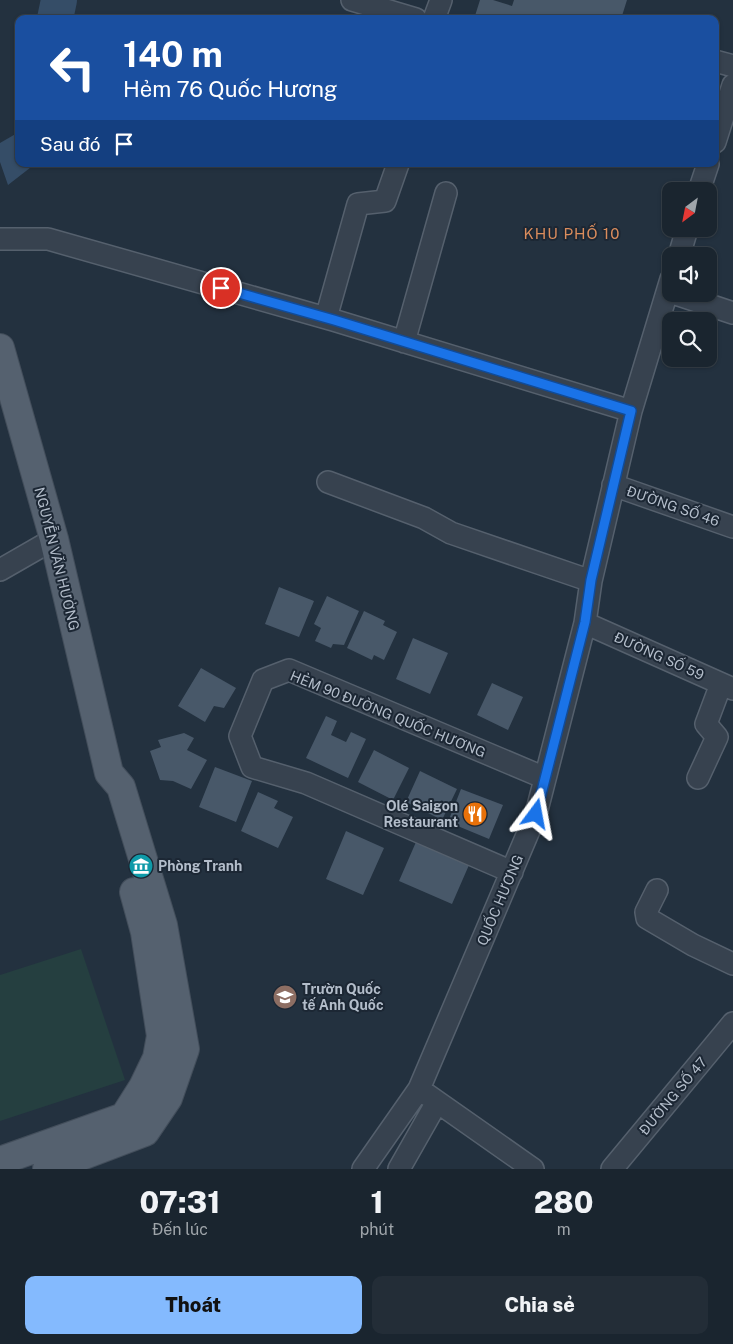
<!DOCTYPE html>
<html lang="vi">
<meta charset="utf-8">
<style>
:root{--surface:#1a252f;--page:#232d37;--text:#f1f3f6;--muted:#9fa5aa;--line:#38424b;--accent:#84bafe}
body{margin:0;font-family:"Public Sans",sans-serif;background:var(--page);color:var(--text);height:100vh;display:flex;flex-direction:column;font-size:19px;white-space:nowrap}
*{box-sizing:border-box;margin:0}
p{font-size:16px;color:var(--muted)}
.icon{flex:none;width:28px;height:28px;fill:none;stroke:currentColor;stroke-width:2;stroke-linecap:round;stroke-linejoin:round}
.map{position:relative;height:1169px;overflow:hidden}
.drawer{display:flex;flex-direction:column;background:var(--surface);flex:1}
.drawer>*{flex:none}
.hud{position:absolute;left:15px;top:15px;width:704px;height:152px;border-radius:10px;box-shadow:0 1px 4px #0004,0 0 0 1px var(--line);background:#1a4fa0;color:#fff;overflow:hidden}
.needle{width:32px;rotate:212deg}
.tools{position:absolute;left:662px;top:182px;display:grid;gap:10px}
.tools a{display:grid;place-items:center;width:55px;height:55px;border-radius:10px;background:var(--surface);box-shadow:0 1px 4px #0004,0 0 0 1px var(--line);font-size:25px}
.pin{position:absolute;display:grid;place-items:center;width:42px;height:42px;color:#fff;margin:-21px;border:2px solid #fff;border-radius:50%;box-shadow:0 1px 5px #0007}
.me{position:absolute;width:55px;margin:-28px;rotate:13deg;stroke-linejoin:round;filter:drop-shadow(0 0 4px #0008)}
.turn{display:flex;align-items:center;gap:18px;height:105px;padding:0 25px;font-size:22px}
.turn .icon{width:65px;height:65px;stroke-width:2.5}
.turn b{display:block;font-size:35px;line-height:42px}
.then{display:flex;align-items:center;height:48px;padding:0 25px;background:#0003;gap:10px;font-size:19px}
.eta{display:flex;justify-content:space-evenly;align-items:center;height:85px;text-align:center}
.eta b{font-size:30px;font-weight:800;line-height:35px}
.button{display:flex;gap:10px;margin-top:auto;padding:10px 25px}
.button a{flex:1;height:58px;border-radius:10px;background:var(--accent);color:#111;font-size:20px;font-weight:800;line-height:58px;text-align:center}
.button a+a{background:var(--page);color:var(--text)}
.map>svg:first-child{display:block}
.green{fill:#253f40}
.water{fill:#354d67}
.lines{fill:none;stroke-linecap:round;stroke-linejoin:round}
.river{stroke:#354d67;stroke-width:36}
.building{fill:#485869}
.minor-casing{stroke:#55606d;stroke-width:24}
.major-casing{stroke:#434e5b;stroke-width:30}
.minor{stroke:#37424f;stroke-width:21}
.major{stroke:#55616f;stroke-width:28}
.route-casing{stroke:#114b97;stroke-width:12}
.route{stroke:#1a73e8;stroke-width:9}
.labels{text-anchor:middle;stroke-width:4;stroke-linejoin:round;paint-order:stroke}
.street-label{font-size:14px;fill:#b3bdca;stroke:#1c2734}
.poi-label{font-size:14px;font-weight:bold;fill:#b3bdca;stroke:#1c2734;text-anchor:start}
.neighbourhood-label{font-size:15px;letter-spacing:1px;fill:#db8d5d;stroke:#1c2734}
</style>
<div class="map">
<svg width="733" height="1169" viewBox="0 0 733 1169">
<rect width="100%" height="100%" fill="#23313f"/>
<!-- green -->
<path class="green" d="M81,949L125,1080L0,1121V975Z"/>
<!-- water -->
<path class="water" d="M19,132V164H35L8,185L0,162V143Z"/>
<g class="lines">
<!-- river -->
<path class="river" d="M55,19L59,0"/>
</g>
<!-- building -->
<path class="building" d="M480,0H493L512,6L514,0H627L621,19H474Z
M279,587L314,601L299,637L265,624Z
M327,596L359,611L344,645L333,644L331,648L315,641L321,628L314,624Z
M364,611L385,621L383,625L397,632L384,660L374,655L372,660L347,648Z
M413,638L448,653L430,694L396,679Z
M201,668L236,688L224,708L214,706L205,722L178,706Z
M492,683L523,697L508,730L477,715Z
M326,716L337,721L331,735L346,742L351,732L366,739L348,778L306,758Z
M184,733L194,738L187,750L207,760L191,789L173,781L160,780L150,751L161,747L158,740Z
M374,750L409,768L393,800L358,782Z
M215,767L252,781L236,822L199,807Z
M420,771L457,789L442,820L406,802Z
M461,789L503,805L489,839L448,822Z
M258,792L278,801L274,808L293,817L278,848L241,831Z
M346,831L384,848L363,895L326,879Z
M416,842L469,865L452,904L399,881Z"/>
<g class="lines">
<defs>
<path id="minor" d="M352,0L416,19
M434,19L441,0
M715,61L733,66
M715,142L733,85
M699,191L708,164
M0,239H48L333,320L631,411
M679,256L687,229
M676,294L733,313
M326,318L358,204L385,201L398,164
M404,342L446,193
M328,482L424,518L451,533L591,581
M613,485L733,527
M0,570L54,539
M585,623L733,689
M698,778L717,737L706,724L721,684
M512,872L306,783L252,767L240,736L263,680L289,670L545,778
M657,890L646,912L647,918L693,945L733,964
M363,1169L419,1089
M399,1169L437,1102
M533,1169L419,1089L536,814L585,623L591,581L631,411L671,279
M612,1169L733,1023"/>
<path id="major" d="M0,348L54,539L109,773L121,787L163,925L185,1049L168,1098L145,1132L47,1169
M0,1161L124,1117L143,1087L157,1058L161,1036L145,932L134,892"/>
</defs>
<!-- minor casing -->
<use href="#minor" class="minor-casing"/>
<!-- major casing -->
<use href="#major" class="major-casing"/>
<!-- minor -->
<use href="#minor" class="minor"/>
<!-- major -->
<use href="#major" class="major"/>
</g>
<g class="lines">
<defs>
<path id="route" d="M221,288L334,320L631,411L591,580L585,622L536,814"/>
</defs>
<!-- route casing -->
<use href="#route" class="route-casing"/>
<!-- route -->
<use href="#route" class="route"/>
</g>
<!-- icons -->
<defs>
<symbol id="restaurant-disc" viewBox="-11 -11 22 22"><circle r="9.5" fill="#e8710a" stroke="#1c2734"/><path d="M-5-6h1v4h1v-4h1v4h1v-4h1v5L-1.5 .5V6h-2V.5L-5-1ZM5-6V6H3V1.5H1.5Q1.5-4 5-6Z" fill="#fff"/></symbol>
<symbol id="museum-disc" viewBox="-11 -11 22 22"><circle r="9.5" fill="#0f9aa8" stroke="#1c2734"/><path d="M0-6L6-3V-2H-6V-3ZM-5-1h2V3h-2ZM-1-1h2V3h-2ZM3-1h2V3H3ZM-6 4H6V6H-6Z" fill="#fff"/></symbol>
<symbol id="school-disc" viewBox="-11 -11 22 22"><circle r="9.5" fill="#8d6e63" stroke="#1c2734"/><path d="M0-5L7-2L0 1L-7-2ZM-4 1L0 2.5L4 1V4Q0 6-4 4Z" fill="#fff"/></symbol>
</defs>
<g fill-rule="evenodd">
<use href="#restaurant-disc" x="461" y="800" width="28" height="28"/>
<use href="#museum-disc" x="127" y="852" width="28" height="28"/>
<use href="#school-disc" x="271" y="983" width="28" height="28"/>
</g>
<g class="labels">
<!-- street labels -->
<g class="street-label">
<text transform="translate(673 506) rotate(19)" y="5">ĐƯỜNG SỐ 46</text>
<text transform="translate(57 559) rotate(76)" y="5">NGUYỄN VĂN HƯỞNG</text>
<text transform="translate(659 656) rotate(24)" y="5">ĐƯỜNG SỐ 59</text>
<text transform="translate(388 714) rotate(22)" y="5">HẺM 90 ĐƯỜNG QUỐC HƯƠNG</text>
<text transform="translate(500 900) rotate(-67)" y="5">QUỐC HƯƠNG</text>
<text transform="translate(673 1096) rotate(-50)" y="5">ĐƯỜNG SỐ 47</text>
</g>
<!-- poi labels -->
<g class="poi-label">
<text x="458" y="811" text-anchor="end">Olé Saigon<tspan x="458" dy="16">Restaurant</tspan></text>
<text x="158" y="871">Phòng Tranh</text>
<text x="302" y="994">Trườn Quốc<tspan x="302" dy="16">tế Anh Quốc</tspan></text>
</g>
<!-- neighbourhood labels -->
<g class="neighbourhood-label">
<text x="572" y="239">KHU PHỐ 10</text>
</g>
</g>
</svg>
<div class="tools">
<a><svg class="needle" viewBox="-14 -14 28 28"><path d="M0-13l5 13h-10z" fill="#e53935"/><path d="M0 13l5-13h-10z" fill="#9fa5aa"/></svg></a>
<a><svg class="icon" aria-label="sound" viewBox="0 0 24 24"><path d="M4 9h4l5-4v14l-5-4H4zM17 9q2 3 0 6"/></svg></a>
<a><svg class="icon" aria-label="search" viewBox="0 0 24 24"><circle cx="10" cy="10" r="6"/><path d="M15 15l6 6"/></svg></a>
</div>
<div class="pin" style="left:221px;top:288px;background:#d93025"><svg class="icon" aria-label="arrive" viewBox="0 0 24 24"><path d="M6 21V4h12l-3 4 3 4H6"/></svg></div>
<svg class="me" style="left:536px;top:814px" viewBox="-20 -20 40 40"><path d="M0-17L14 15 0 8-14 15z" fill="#1a73e8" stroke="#fff" stroke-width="4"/></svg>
<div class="hud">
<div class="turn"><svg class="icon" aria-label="left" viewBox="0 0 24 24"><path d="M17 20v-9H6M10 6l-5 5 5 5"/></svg><div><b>140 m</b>Hẻm 76 Quốc Hương</div></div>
<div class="then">Sau đó<svg class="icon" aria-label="arrive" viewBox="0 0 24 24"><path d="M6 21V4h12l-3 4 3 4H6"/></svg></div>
</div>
</div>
<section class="drawer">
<div class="eta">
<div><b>07:31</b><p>Đến lúc</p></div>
<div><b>1</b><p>phút</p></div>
<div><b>280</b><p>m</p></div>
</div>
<div class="button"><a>Thoát</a><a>Chia sẻ</a></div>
</section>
